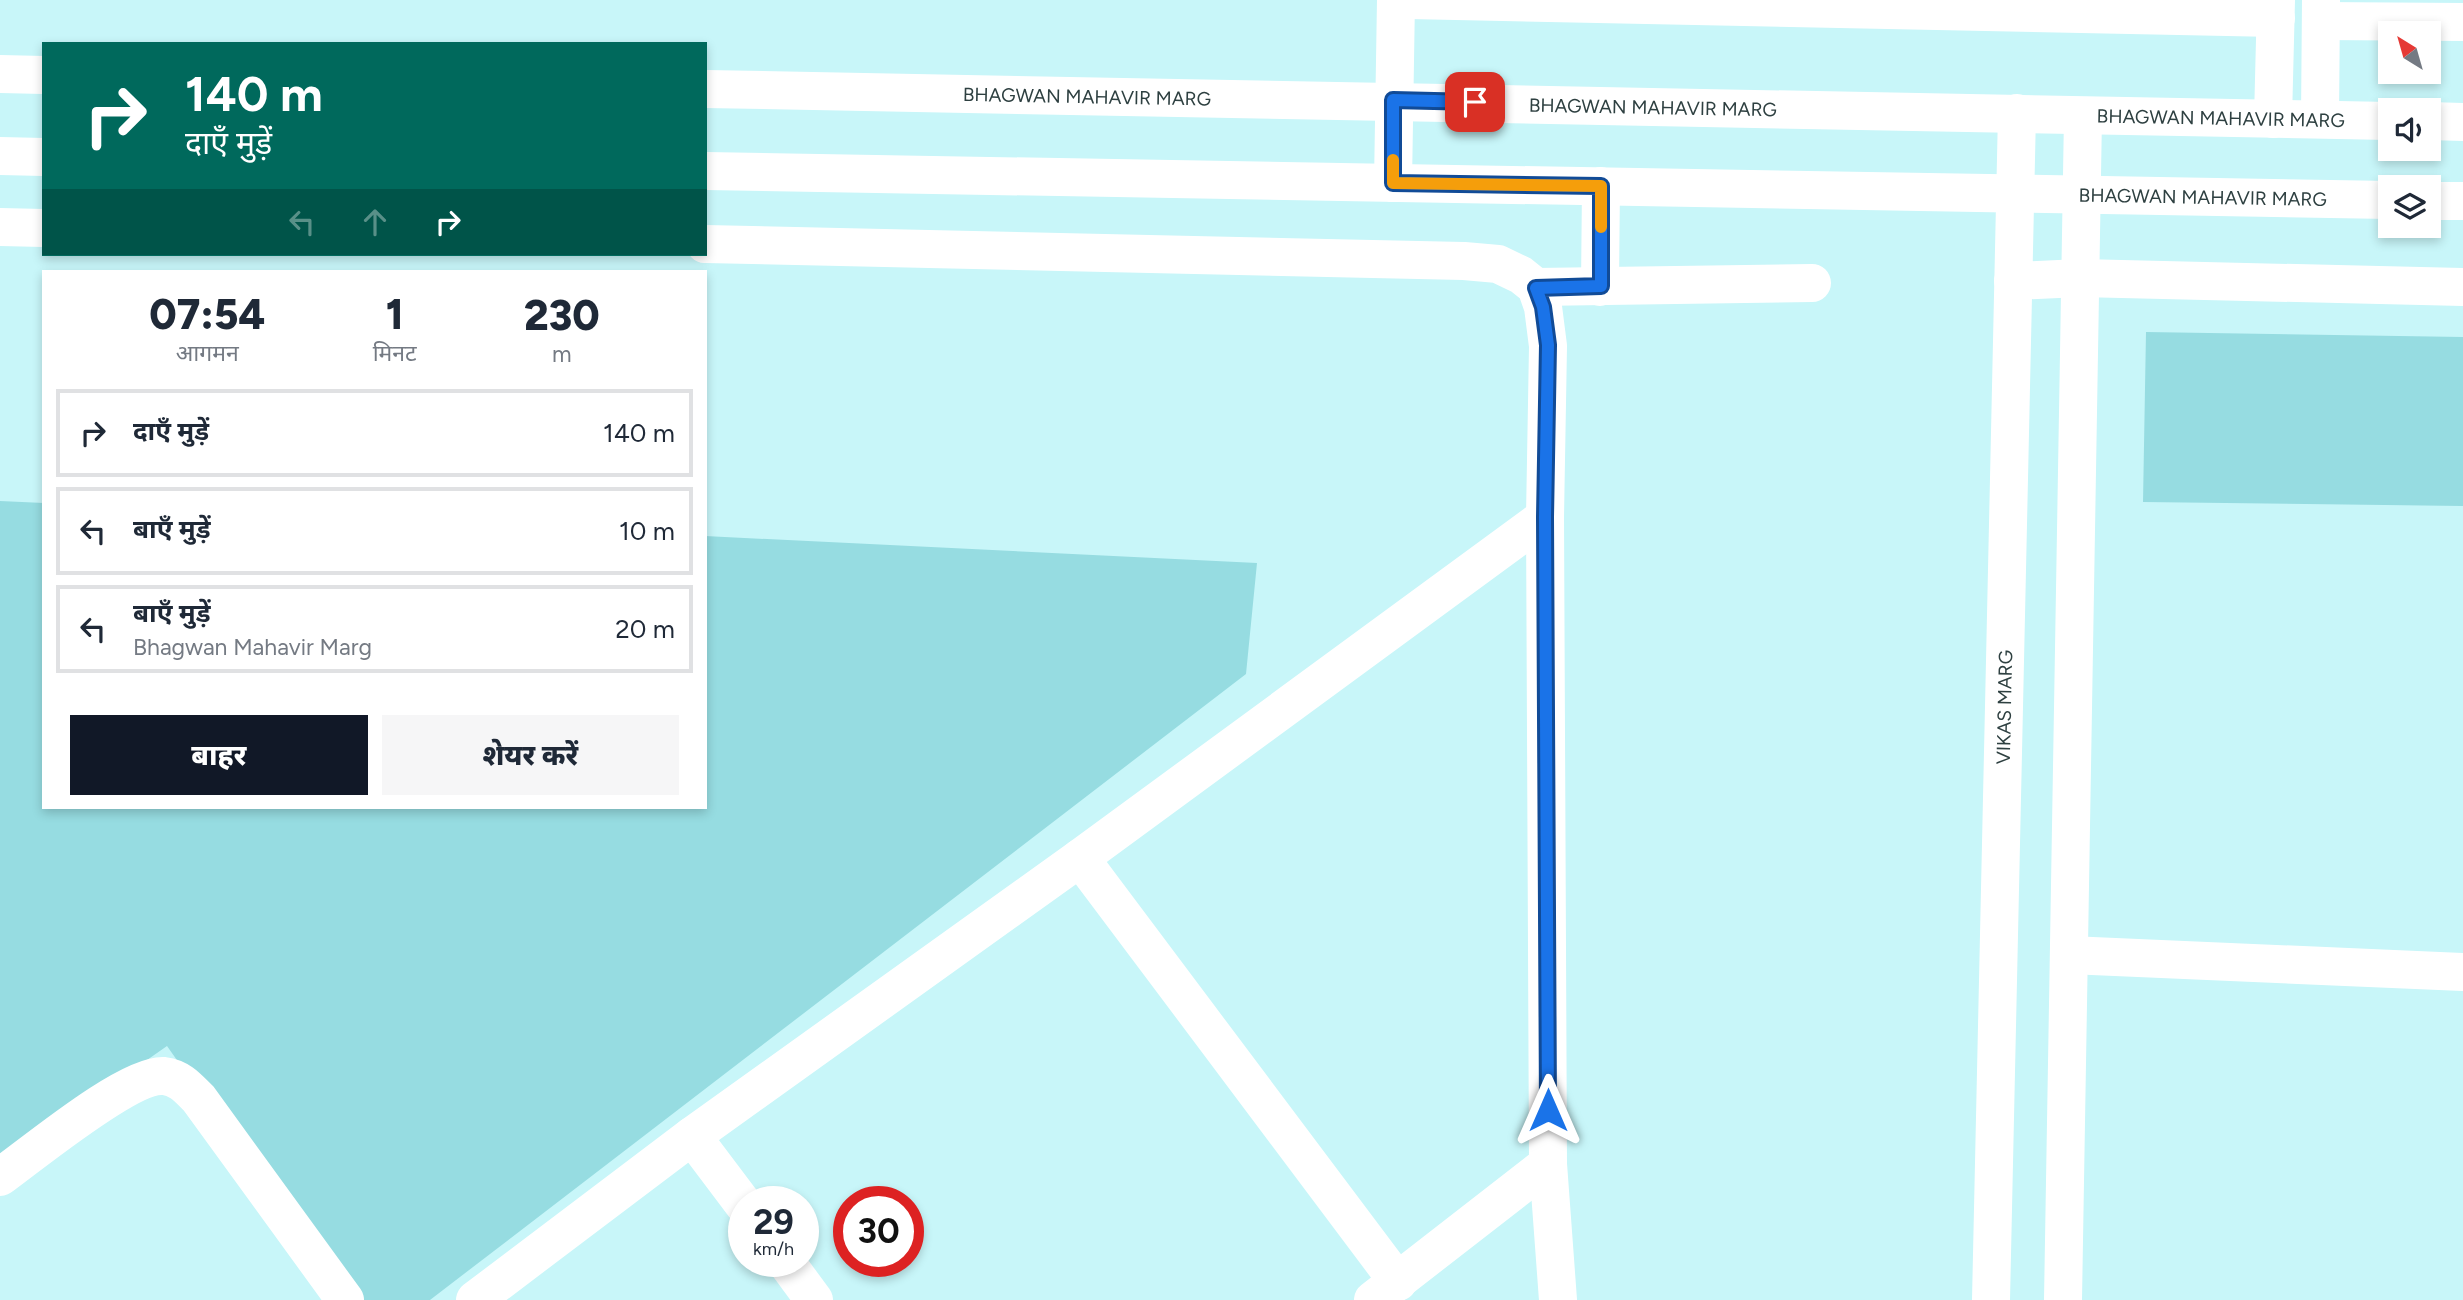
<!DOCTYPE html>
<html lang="hi">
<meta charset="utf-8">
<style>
:root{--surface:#fff;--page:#f6f6f7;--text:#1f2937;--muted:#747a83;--line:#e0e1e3;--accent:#111827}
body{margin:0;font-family:Figtree,"Noto Sans Devanagari",sans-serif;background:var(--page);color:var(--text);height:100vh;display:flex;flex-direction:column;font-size:26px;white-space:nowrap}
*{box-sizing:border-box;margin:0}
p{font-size:23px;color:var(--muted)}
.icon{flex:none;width:38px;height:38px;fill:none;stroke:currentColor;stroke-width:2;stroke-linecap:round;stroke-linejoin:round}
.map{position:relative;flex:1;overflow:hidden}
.details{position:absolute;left:42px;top:270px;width:665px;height:539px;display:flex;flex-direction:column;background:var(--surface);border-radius:0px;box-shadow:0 4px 10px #0003}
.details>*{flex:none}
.guide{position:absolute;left:42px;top:42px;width:665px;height:214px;border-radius:0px;box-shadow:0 4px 10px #0003;background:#00695c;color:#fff;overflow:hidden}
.needle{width:46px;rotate:323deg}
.buttons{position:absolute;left:2378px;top:21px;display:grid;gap:14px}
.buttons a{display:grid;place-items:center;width:63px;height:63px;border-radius:0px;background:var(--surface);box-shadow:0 4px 10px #0003;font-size:35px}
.speed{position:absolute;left:728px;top:1186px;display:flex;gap:14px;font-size:35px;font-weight:700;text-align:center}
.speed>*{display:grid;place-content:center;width:91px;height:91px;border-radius:50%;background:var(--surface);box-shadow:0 4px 10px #0003;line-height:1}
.speed small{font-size:18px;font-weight:400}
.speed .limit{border:10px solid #d22;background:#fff;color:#111}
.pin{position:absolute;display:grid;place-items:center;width:60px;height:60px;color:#fff;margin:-30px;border-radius:14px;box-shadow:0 4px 10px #0006}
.me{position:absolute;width:77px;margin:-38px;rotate:0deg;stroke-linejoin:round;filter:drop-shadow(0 0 5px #0008)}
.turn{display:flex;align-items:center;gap:24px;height:147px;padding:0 28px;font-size:32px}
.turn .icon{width:91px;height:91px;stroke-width:2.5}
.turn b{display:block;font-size:49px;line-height:60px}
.lanes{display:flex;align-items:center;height:66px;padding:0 28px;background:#0003;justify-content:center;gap:35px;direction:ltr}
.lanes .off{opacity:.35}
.eta{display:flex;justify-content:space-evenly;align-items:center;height:119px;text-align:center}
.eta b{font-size:42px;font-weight:800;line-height:49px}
.button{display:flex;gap:14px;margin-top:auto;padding:14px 28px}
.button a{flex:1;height:80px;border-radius:0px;background:var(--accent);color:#fff;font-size:28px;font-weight:800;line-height:80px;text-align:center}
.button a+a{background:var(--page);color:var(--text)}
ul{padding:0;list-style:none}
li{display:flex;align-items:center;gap:21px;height:88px;margin:0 14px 10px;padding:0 14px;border:4px solid var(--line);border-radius:0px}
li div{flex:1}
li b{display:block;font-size:26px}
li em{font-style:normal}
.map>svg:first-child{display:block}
.green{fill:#96dce1}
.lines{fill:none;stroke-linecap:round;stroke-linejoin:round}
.minor{stroke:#fff;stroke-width:38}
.major{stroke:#fff;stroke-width:38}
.route-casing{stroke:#114b97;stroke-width:18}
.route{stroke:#1a73e8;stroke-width:12}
.slow{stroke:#f59e0b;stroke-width:12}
.labels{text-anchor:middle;stroke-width:7;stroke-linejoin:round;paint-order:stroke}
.street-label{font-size:19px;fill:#2e4041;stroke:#ecfeff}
</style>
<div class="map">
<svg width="2463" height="1300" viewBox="0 0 2463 1300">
<rect width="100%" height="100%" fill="#c8f6f9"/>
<!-- green -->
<path class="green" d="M2146,332L2463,337V506L2143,502Z
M0,501L44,503V807H705V536L1257,563L1246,674L430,1300H346L167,1046L0,1163Z"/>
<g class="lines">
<!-- minor -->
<g class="minor">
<path d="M1409,0L2276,18"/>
<path d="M2321,21L2463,22"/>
<path d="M2273,119L2276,0"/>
<path d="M2320,119L2321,0"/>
<path d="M1393,183L1396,0"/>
<path d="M0,227L44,228"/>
<path d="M705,244L1464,261L1498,264L1521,275L1536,287L1543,307L1548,346L1545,517L1548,1164L1558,1300"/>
<path d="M2013,281L2080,278L2463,287"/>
<path d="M1536,287L1812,283"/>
<path d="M1600,287L1601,186"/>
<path d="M1080,858L1398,1282"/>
<path d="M2069,955L2463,972"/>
<path d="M692,1136L744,1205"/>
<path d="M0,1177C31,1155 129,1073 164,1076C180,1078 188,1088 199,1099L345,1300"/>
<path d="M786,1262L814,1300"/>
<path d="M475,1300L692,1136L1080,858L1545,517"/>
<path d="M1373,1300L1548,1164"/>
<path id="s1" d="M1991,1300L2017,113"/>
<path d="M2063,1300L2083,116"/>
</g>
<!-- major -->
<g class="major">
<path d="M0,74L44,75"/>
<path id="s2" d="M705,89L2390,121"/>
<path d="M2429,121L2463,122"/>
<path d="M0,156L44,157"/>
<path id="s3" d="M705,171L2390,200"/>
<path d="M2429,201H2463"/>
</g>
</g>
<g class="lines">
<defs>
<path id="route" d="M1475,102L1393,100V183L1601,186V286L1536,288L1543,307L1548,345L1545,517L1548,1110"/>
</defs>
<!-- route casing -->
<use href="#route" class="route-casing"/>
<!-- route -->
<use href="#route" class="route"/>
<!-- slow -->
<path class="slow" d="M1393,160V183L1601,186V227"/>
</g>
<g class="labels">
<!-- street labels -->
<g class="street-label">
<text dy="7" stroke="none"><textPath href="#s2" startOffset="382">BHAGWAN MAHAVIR MARG</textPath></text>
<text dy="7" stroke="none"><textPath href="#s2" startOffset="948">BHAGWAN MAHAVIR MARG</textPath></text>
<text dy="7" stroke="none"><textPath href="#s2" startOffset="1516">BHAGWAN MAHAVIR MARG</textPath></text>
<text dy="7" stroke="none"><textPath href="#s3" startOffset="1498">BHAGWAN MAHAVIR MARG</textPath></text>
<text dy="7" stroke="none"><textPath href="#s1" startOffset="593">VIKAS MARG</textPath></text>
</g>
</g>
</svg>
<div class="buttons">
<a><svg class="needle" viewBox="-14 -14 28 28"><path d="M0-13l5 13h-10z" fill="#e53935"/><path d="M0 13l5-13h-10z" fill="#747a83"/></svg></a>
<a><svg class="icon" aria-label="sound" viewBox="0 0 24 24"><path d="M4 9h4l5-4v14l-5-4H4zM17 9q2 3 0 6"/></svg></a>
<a><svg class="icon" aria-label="layers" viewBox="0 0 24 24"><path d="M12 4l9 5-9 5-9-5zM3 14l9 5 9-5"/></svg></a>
</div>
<div class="speed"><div>29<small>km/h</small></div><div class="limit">30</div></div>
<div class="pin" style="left:1475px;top:102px;background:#d93025"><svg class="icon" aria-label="arrive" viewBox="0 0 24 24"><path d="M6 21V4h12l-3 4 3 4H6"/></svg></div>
<svg class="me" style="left:1548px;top:1110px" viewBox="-20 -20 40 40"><path d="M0-17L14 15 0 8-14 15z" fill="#1a73e8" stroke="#fff" stroke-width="4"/></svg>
<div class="guide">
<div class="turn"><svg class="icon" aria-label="right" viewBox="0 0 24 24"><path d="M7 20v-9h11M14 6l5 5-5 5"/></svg><div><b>140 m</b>दाएँ मुड़ें</div></div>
<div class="lanes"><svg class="icon off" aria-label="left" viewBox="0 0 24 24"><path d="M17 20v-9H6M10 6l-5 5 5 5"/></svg><svg class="icon off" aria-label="ahead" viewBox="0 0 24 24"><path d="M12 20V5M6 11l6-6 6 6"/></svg><svg class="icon" aria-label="right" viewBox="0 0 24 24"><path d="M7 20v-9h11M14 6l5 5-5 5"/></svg></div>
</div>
<section class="details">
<div class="eta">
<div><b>07:54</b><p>आगमन</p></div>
<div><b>1</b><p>मिनट</p></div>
<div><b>230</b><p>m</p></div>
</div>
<ul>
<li><svg class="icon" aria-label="right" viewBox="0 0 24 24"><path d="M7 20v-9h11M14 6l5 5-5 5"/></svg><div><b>दाएँ मुड़ें</b></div><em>140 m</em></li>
<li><svg class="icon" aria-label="left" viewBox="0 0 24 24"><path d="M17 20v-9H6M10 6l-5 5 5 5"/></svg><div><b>बाएँ मुड़ें</b></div><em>10 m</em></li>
<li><svg class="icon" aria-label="left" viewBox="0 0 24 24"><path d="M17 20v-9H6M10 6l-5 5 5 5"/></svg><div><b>बाएँ मुड़ें</b><p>Bhagwan Mahavir Marg</p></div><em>20 m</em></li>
</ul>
<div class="button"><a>बाहर</a><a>शेयर करें</a></div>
</section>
</div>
